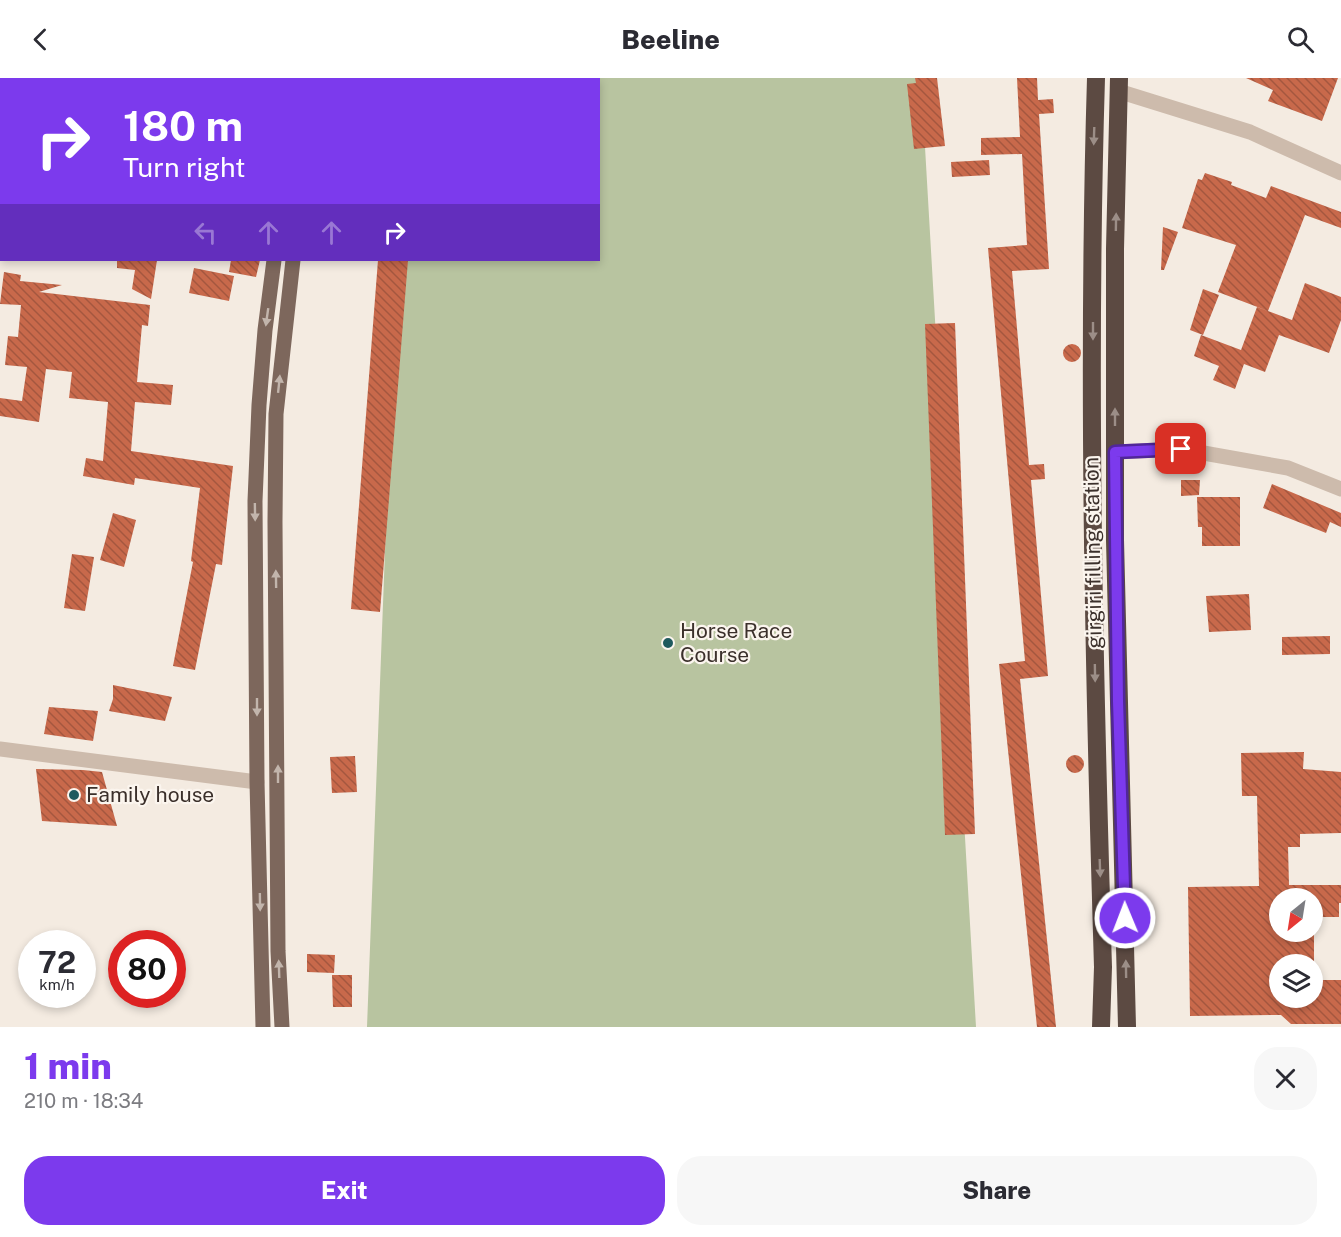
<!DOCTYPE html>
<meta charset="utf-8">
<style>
:root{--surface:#fff;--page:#f7f7f7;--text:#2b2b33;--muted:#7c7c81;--accent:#7c3aed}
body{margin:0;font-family:"Public Sans",sans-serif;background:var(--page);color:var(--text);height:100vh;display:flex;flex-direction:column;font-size:22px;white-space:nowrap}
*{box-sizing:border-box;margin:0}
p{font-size:20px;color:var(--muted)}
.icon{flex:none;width:33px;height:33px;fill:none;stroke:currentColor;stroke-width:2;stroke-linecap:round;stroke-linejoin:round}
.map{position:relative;height:949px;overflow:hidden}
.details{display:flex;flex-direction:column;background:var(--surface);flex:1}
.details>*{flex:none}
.banner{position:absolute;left:0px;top:0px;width:600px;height:183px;box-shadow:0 3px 9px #0003;background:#7c3aed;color:#fff;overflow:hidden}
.needle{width:39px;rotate:210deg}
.fabs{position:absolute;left:1269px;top:810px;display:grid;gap:12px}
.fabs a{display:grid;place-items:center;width:54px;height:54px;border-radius:50%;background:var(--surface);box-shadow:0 3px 9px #0003;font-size:30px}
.speed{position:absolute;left:18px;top:852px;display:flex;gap:12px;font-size:30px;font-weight:700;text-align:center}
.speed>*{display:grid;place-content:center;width:78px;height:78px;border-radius:50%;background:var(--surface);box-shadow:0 3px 9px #0003;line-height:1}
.speed small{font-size:15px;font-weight:400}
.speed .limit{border:9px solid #d22;background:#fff;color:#111}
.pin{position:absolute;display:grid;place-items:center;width:51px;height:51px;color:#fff;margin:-26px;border-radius:12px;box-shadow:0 3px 9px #0006}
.me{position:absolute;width:66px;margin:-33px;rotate:359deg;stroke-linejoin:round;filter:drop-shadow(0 0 4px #0008)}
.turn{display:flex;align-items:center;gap:21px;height:126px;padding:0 24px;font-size:27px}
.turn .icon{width:78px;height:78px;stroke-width:2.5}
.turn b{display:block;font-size:42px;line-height:51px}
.lanes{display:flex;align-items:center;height:57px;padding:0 24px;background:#0003;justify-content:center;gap:30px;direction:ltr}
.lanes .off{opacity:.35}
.round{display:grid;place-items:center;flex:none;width:63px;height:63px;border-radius:24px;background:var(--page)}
.overview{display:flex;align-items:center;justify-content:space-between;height:102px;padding:0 24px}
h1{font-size:36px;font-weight:800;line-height:45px;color:var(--accent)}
.primary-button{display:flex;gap:12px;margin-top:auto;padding:12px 24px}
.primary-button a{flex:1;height:69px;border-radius:24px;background:var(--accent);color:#fff;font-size:24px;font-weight:800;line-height:69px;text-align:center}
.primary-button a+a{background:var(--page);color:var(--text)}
header{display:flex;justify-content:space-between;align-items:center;height:78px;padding:0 24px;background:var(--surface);font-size:27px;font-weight:800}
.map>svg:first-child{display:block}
.pitch{fill:#b8c4a0}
.building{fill:url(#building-back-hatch)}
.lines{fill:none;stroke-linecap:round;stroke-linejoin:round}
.minor{stroke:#cdbbac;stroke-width:15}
.major{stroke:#7d675c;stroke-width:15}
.highway{stroke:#5c4a42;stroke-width:18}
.oneway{fill:#9c8e87}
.oneway2{fill:#c2b5ac}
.route-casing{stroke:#51269a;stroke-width:15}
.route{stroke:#7c3aed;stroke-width:10}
.poi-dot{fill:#1f5a5e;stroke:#fbf5ee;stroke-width:2}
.labels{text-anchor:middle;stroke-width:4.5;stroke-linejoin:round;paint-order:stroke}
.street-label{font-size:21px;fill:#3b302b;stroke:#fbf5ee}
.poi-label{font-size:21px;fill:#3b302b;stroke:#fbf5ee;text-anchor:start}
</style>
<header><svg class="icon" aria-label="back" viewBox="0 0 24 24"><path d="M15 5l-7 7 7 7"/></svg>Beeline<svg class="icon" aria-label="search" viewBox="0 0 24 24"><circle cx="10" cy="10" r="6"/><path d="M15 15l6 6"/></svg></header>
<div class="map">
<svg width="1341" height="949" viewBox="0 0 1341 949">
<defs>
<pattern id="building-back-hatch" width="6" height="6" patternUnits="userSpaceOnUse" patternTransform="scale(1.5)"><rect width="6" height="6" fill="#c8694b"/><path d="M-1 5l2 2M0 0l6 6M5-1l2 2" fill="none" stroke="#a4573f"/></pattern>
</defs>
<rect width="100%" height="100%" fill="#f4ebe1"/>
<!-- pitch -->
<path class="pitch" d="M403,0H921L976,949H367L396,182H598V2H403Z"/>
<!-- building -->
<path class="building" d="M915,0H937L945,68L914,71L907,6L916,5Z
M1017,0H1037L1038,22L1053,21L1054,35L1039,36L1049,191L1012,193L1029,387L1044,386L1045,401L1031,402L1048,598L1020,601L1056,949H1037L999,586L1025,583L988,170L1027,167L1022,76L981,77V60L1020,59Z
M1246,0H1338L1322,43L1268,23L1273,12Z
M989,82L990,97L952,99L951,84Z
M1205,95L1232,104L1231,107L1266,120L1271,108L1341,134V150L1305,137L1268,233L1218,214L1236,167L1182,150L1198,101L1202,102Z
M1163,149L1178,154L1164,192H1161Z
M117,182H157L151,221L132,211L135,192L117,190Z
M231,182H260L256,199L229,194Z
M378,182H408L380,534L351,531Z
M194,190L234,198L229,223L189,215Z
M4,194L21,197L20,203L62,207L39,214L150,227L148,248L142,247L137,304L173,307L171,327L135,324L131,373L233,388L222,487L216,486L195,592L173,588L193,484L191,483L200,410L135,400L134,407L83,398L86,380L103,383L108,324L69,320L72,294L46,291L39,344L0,338V320L22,323L27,289L5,287L8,258L18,259L21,227L0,226Z
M1305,205L1341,219V242L1329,275L1279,257L1265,294L1244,286L1235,311L1213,302L1219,288L1194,278L1201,257L1241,272L1257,229L1292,242Z
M1203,211L1219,217L1203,257L1190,252Z
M955,245L975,756L945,757L925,246Z
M1063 275a9 9 0 1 1 18 0a9 9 0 1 1-18 0Z
M1181,402H1200L1199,417L1181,418Z
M1272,406L1341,435V449L1330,444L1326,455L1263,430Z
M1197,419H1240V468H1202V449H1198Z
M113,435L136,442L124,489L100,482Z
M72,476L94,479L85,533L64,530Z
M1249,516L1251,552L1209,554L1206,518Z
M1330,558V576L1282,577V559Z
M113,607L172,619L165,643L109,633L113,621Z
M49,629L98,633L93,663L44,656Z
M1304,674L1303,691L1341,694V755L1300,756V769H1288L1289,807H1341V825H1339V839H1312V820H1280V854H1314V886H1280V920H1312V902H1341V946H1291L1281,937L1190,938L1188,809L1259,808L1257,718H1242L1241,675Z
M1066 686a9 9 0 1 1 18 0a9 9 0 1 1-18 0Z
M355,678L357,714L332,715L330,679Z
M36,691L83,692L102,694L117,748L42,743Z
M307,876L335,877L334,895L307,894Z
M332,897H352V929H333Z"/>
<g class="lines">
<!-- minor -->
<path class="minor" d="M1118,13L1250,54L1341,95
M1115,374L1181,371L1288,390L1341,411
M0,671L257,704"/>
<!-- major -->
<path class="major" d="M298,2V0
M316,2V0
M263,949L257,704L255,423L259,327L265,252L274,182
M282,949L278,873L275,444L276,336L293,182"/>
<!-- highway -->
<path class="highway" d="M1096,0C1087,296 1094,593 1103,889L1101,949
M1119,0L1115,171V462L1127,949"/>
</g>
<!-- one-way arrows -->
<defs><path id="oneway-solid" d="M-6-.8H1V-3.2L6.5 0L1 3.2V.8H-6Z" transform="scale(1.5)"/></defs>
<g class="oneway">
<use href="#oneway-solid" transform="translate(1094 58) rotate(92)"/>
<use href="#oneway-solid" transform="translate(1116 144) rotate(-89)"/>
<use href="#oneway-solid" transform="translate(1093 253) rotate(90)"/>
<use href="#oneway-solid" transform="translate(1115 339) rotate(-90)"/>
<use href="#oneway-solid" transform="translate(1095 595) rotate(89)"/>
<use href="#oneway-solid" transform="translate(1100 790) rotate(88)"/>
<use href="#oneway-solid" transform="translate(1126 891) rotate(-91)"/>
</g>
<g class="oneway2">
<use href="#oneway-solid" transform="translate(267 239) rotate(98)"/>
<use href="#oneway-solid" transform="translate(279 306) rotate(-84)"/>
<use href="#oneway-solid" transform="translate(255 434) rotate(89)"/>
<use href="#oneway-solid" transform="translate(276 501) rotate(-91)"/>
<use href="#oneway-solid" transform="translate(257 629) rotate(90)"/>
<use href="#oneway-solid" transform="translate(278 696) rotate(-90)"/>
<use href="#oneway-solid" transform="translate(260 824) rotate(89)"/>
<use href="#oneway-solid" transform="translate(279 891) rotate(-92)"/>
</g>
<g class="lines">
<defs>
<path id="route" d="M1125,840L1118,623L1115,374L1181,371"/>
</defs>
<!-- route casing -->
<use href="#route" class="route-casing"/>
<!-- route -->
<use href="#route" class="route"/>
</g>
<!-- markers -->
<g class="poi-dot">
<circle cx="668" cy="565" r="6"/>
<circle cx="74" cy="717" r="6"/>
</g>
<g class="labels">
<!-- street labels -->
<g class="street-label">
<text transform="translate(1093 475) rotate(-91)" y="7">girgiri filling station</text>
</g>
<!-- poi labels -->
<g class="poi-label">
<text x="680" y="560">Horse Race<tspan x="680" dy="24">Course</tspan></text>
<text x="86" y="724">Family house</text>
</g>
</g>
</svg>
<div class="fabs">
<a><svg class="needle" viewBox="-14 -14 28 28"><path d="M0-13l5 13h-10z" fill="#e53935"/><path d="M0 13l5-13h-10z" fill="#7c7c81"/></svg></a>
<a><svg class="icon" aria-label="layers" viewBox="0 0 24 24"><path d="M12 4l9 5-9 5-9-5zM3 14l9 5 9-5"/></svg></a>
</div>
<div class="speed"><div>72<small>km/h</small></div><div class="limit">80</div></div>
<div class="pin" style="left:1181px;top:371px;background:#d93025"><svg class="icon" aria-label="arrive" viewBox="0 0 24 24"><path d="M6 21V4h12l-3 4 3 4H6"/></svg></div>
<svg class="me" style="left:1125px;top:840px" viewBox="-20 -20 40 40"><circle r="17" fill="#7c3aed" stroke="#fff" stroke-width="3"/><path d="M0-11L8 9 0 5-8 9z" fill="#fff"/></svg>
<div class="banner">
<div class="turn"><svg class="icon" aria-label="right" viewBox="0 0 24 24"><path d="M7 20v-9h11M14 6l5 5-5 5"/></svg><div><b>180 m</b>Turn right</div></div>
<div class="lanes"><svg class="icon off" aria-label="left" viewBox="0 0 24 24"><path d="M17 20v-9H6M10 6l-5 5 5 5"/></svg><svg class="icon off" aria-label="ahead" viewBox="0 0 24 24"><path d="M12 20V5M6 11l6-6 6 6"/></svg><svg class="icon off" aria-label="ahead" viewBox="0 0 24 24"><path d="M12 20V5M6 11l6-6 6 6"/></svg><svg class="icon" aria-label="right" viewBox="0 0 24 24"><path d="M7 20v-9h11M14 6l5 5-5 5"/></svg></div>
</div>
</div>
<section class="details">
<div class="overview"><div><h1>1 min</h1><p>210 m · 18:34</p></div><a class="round"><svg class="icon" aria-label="close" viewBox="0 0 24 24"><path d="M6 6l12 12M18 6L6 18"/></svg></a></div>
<div class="primary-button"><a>Exit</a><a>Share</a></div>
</section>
